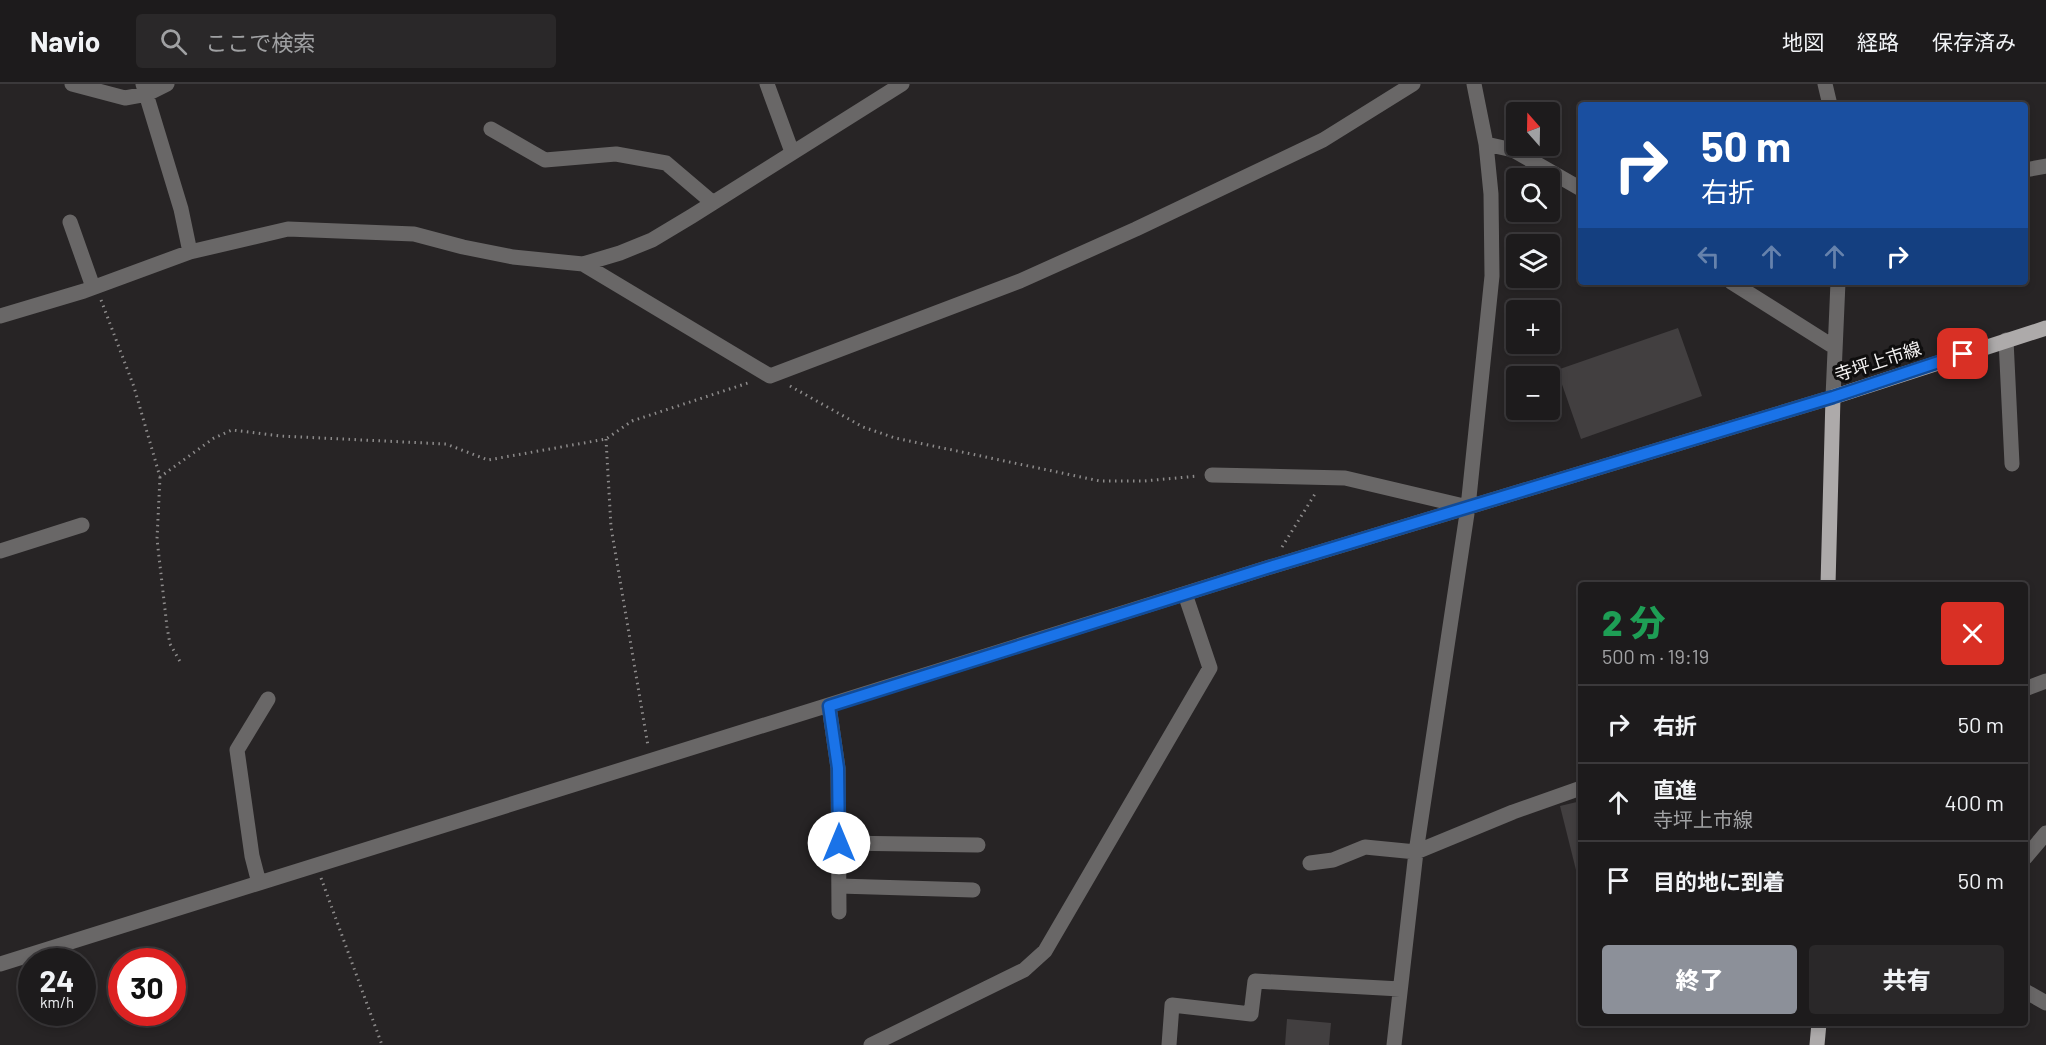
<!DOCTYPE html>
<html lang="ja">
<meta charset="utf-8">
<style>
:root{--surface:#1d1b1c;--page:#2a2829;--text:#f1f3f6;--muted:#a0a1a3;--line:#3b393b;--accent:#8c9099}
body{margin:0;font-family:Barlow,"Noto Sans JP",sans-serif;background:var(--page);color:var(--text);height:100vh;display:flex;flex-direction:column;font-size:22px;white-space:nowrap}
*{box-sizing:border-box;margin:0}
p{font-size:20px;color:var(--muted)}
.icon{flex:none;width:33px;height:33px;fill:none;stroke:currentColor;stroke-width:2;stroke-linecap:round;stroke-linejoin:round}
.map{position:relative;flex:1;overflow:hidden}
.details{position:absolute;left:1578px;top:498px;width:450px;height:444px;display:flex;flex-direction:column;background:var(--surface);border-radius:6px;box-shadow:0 3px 9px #0003,0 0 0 2px var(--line)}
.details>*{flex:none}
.guide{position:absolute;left:1578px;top:18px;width:450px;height:183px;border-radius:6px;box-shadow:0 3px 9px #0003,0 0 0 2px var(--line);background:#1a4fa0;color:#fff;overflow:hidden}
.needle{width:39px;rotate:340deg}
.buttons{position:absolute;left:1506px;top:18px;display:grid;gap:12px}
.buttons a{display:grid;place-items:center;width:54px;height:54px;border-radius:6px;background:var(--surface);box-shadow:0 3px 9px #0003,0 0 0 2px var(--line);font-size:30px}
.speed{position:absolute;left:18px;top:864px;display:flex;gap:12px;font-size:30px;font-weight:700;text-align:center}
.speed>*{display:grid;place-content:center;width:78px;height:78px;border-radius:50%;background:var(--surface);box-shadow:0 3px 9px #0003,0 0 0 2px var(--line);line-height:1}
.speed small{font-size:15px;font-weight:400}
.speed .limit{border:9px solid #d22;background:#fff;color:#111}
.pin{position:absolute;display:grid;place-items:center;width:51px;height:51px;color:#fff;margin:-26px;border-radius:12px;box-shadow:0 3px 9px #0006}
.me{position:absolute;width:66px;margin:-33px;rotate:0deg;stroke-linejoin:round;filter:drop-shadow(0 0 4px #0008)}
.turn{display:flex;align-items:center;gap:21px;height:126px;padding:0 24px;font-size:27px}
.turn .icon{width:78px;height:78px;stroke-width:2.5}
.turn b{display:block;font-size:42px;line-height:51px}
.lanes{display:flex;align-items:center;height:57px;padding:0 24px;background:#0003;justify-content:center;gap:30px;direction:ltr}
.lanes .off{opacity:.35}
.round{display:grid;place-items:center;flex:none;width:63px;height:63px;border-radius:6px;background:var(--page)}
.summary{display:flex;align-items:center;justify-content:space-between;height:102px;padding:0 24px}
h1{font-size:36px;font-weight:800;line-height:45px;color:#1e9e55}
.action{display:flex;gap:12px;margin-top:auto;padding:12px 24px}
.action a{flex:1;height:69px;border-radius:6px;background:var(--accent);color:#fff;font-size:24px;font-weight:800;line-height:69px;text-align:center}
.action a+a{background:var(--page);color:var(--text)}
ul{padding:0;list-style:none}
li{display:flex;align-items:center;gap:18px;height:78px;padding:0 24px;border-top:2px solid var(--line)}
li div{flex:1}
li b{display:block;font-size:22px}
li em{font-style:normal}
header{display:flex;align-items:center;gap:36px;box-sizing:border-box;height:84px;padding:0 30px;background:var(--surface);border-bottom:2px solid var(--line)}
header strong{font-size:28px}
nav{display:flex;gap:33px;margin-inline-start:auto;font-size:21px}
.search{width:420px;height:54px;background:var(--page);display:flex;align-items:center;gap:15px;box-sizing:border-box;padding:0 21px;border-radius:6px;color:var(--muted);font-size:22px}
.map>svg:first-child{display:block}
.building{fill:#423f40}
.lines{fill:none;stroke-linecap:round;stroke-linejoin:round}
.path{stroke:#8d8b8b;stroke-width:3;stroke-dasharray:1.5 4.5;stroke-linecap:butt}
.minor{stroke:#696767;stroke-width:15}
.major{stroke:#adaaaa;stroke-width:15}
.route-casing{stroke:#114b97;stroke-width:15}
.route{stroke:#1a73e8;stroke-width:10}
.labels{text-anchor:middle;stroke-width:6;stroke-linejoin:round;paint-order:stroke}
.street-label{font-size:18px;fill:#f4f2f2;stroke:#0f0e0e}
</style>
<header>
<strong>Navio</strong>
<div class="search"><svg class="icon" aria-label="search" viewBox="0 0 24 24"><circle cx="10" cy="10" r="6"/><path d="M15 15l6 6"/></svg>ここで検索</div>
<nav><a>地図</a><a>経路</a><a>保存済み</a></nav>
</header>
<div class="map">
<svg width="2046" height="961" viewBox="0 0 2046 961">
<rect width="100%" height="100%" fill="#272425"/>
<!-- building -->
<path class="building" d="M1678,244L1702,312L1581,355L1557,286Z
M1581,717V785L1576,786L1560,722Z
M1287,935L1331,939L1329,961H1285Z"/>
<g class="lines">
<!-- path -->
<path class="path" d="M101,216L134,303L160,393L214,354L232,346L280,352L446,360L488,376L606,355L632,337L751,298
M790,302L863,343L895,354L1100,397H1144L1198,392
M606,355L611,443L648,662
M160,393L157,455L167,543L170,560L182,581
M1282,463L1315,410
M321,794L382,961"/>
<!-- minor -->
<path class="minor" d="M72,0L125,14L147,10L167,0
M143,0L181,125L190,168
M767,0L792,68
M1825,0L1830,21
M491,45L545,76L616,70L666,79L713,119
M1486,60L1513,66L1581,105
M2025,86L2046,82
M70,138L93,203
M583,180L770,292L1020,197L1136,145L1323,56L1413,0
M1731,198L1834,263
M0,232L84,207L190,168L288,145L414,150L463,163L513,173L583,180L620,169L652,156L692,132L902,0
M2006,256L2012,380
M1212,391L1345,394L1468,423
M0,467L82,441
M2025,605L2046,597
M829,622L838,684L839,828
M839,759L978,761
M2025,774L2046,749
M1310,779L1333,776L1365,763L1416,768L1513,728L1581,704
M259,799L252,772L237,666L268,615
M839,802L973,806
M0,880L1270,483L1833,313L1838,198
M2025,907L2046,919
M871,961L1024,886L1045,867L1210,584L1185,510
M1169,961L1172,921L1251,930L1255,897L1400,905
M1394,961L1416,768L1468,423L1492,192L1491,110L1486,60L1474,0"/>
<!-- major -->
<path class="major" d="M1828,501L1833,313L2046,244
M1817,961L1819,939"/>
</g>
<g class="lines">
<defs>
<path id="route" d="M839,759L838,684L829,622L1270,483L1833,313L1963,270"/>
</defs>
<!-- route casing -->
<use href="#route" class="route-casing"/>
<!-- route -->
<use href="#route" class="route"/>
</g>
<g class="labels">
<!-- street labels -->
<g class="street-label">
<text transform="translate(1878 278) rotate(-18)" y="6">寺坪上市線</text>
</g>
</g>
</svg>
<div class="buttons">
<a><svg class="needle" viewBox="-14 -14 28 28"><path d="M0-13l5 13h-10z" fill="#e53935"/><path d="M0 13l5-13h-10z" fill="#a0a1a3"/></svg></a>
<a><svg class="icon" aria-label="search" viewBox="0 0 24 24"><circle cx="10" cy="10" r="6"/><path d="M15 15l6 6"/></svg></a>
<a><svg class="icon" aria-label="layers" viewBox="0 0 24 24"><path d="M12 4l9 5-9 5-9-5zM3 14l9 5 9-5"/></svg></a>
<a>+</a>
<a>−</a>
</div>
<div class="speed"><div>24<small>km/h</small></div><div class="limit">30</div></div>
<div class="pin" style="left:1963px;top:270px;background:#d93025"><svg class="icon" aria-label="arrive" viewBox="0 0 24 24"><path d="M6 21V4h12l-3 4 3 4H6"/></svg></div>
<svg class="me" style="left:839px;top:759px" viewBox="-20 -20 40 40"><circle r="19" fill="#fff"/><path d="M0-13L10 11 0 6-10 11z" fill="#1a73e8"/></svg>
<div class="guide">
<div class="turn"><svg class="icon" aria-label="right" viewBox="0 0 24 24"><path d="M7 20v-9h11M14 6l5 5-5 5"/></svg><div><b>50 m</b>右折</div></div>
<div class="lanes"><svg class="icon off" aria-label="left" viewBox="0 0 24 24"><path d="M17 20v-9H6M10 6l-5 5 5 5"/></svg><svg class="icon off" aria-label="ahead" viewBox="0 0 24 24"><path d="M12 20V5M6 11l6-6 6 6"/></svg><svg class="icon off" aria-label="ahead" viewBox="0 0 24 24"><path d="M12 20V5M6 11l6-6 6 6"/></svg><svg class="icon" aria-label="right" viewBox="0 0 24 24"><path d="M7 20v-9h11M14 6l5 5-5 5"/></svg></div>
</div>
<section class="details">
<div class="summary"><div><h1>2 分</h1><p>500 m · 19:19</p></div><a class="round" style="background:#d93025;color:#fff"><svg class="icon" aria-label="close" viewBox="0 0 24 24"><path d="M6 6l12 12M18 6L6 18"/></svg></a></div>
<ul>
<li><svg class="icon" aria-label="right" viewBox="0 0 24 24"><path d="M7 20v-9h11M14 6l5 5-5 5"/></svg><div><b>右折</b></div><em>50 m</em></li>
<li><svg class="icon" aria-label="ahead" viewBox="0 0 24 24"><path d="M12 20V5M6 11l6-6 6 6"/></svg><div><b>直進</b><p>寺坪上市線</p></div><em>400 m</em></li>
<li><svg class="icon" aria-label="arrive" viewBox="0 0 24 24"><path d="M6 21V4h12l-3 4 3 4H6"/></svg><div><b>目的地に到着</b></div><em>50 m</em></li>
</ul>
<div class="action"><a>終了</a><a>共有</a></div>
</section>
</div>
